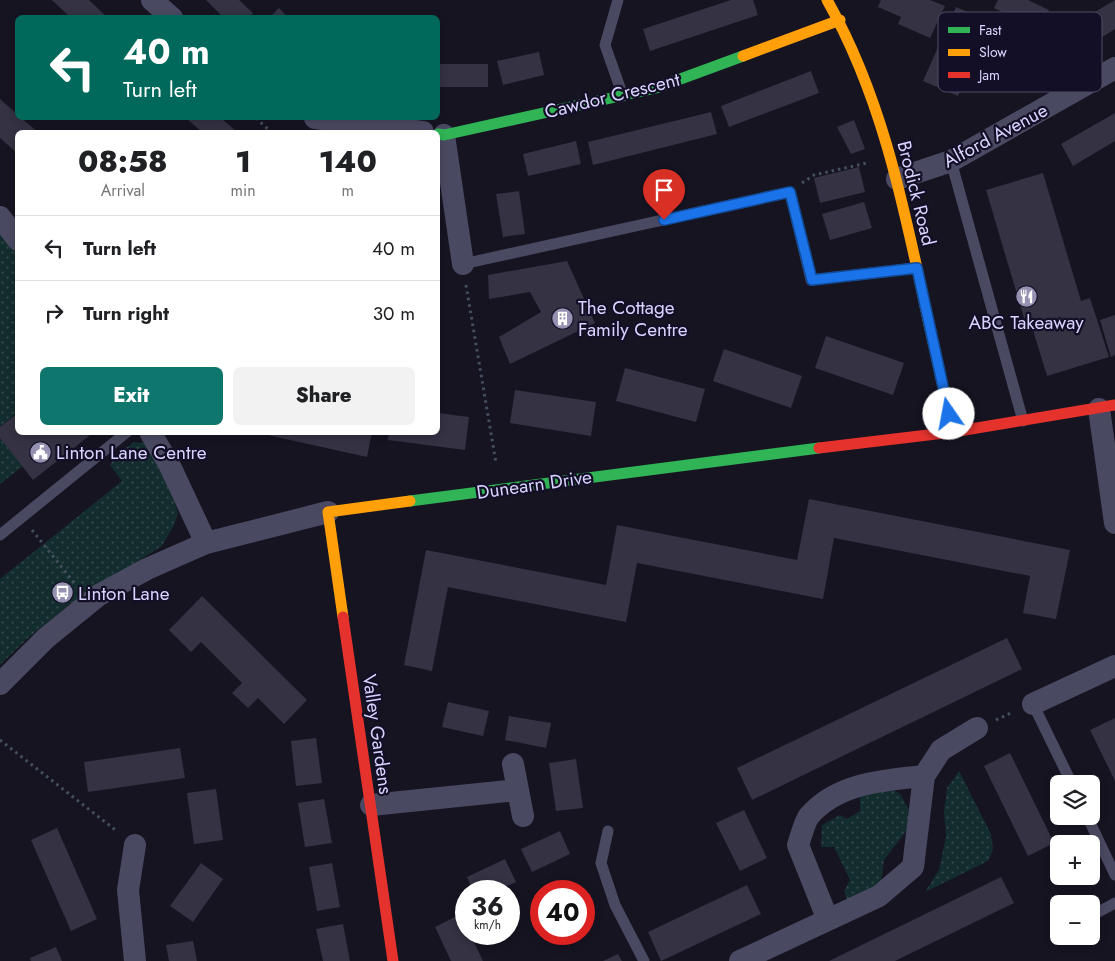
<!DOCTYPE html>
<meta charset="utf-8">
<style>
:root{--surface:#fff;--page:#f2f2f2;--text:#202124;--muted:#757577;--line:#e0e0e0;--accent:#0f766e}
body{margin:0;font-family:Jost,sans-serif;background:var(--page);color:var(--text);height:100vh;display:flex;flex-direction:column;font-size:19px;white-space:nowrap}
*{box-sizing:border-box;margin:0}
p{font-size:16px;color:var(--muted)}
.icon{flex:none;width:28px;height:28px;fill:none;stroke:currentColor;stroke-width:2;stroke-linecap:round;stroke-linejoin:round}
.map{position:relative;flex:1;overflow:hidden}
.details{position:absolute;left:15px;top:130px;width:425px;height:305px;display:flex;flex-direction:column;background:var(--surface);border-radius:8px;box-shadow:0 2px 8px #0003}
.details>*{flex:none}
.top-card{position:absolute;left:15px;top:15px;width:425px;height:105px;border-radius:8px;box-shadow:0 2px 8px #0003;background:#00695c;color:#fff;overflow:hidden}
.fabs{position:absolute;left:1050px;top:775px;display:grid;gap:10px}
.fabs a{display:grid;place-items:center;width:50px;height:50px;border-radius:8px;background:var(--surface);box-shadow:0 2px 8px #0003;font-size:25px}
.speed{position:absolute;left:455px;top:880px;display:flex;gap:10px;font-size:25px;font-weight:700;text-align:center}
.speed>*{display:grid;place-content:center;width:65px;height:65px;border-radius:50%;background:var(--surface);box-shadow:0 2px 8px #0003;line-height:1}
.speed small{font-size:12px;font-weight:400}
.speed .limit{border:8px solid #d22;background:#fff;color:#111}
.pin{position:absolute;display:grid;place-items:center;width:42px;height:42px;color:#fff;margin:-51px -21px;border-radius:50% 50% 50% 0;rotate:-45deg;box-shadow:0 0 5px #0007}
.pin .icon{rotate:45deg}
.me{position:absolute;width:55px;margin:-28px;rotate:348deg;stroke-linejoin:round;filter:drop-shadow(0 0 4px #0008)}
.turn{display:flex;align-items:center;gap:18px;height:105px;padding:0 25px;font-size:22px}
.turn .icon{width:65px;height:65px;stroke-width:2.5}
.turn b{display:block;font-size:35px;line-height:42px}
.eta{display:flex;justify-content:space-evenly;align-items:center;height:85px;text-align:center}
.eta b{font-size:30px;font-weight:800;line-height:35px}
.action{display:flex;gap:10px;margin-top:auto;padding:10px 25px}
.action a{flex:1;height:58px;border-radius:8px;background:var(--accent);color:#fff;font-size:20px;font-weight:800;line-height:58px;text-align:center}
.action a+a{background:var(--page);color:var(--text)}
ul{padding:0;list-style:none}
li{display:flex;align-items:center;gap:15px;height:65px;padding:0 25px;border-top:1px solid var(--line)}
li div{flex:1}
li b{display:block;font-size:19px}
li em{font-style:normal}
.map>svg:first-child{display:block}
.grass{fill:url(#grass-dots)}
.building{fill:#343243}
.lines{fill:none;stroke-linecap:round;stroke-linejoin:round}
.path{stroke:#44505f;stroke-width:3;stroke-dasharray:2.5 4;stroke-linecap:butt}
.lane{stroke:#4a4962;stroke-width:11}
.street{stroke:#4a4962;stroke-width:22}
.fast{stroke:#30b455;stroke-width:11}
.slow{stroke:#ff9f0a;stroke-width:11}
.jam{stroke:#e5322d;stroke-width:11}
.route-casing{stroke:#114b97;stroke-width:12}
.route{stroke:#1a73e8;stroke-width:9}
.labels{text-anchor:middle;stroke-width:4.5;stroke-linejoin:round;paint-order:stroke}
.street-label{font-size:19px;fill:#d9d4ff;stroke:#130f26}
.poi-label{font-size:19px;fill:#d9d4ff;stroke:#130f26;text-anchor:start}
.key{fill:#130f26;stroke:#4e4a67;stroke-width:1}
.key-label{font-size:14px;fill:#d9d4ff}
</style>
<div class="map">
<svg width="1115" height="961" viewBox="0 0 1115 961">
<defs>
<pattern id="grass-dots" width="8" height="8" patternUnits="userSpaceOnUse" patternTransform="scale(1.25)"><rect width="8" height="8" fill="#132c2d"/><path d="M2 2h.1M6 6h.1" fill="none" stroke="#354a4c" stroke-width="1.8" stroke-linecap="round"/></pattern>
</defs>
<rect width="100%" height="100%" fill="#161421"/>
<!-- grass -->
<path class="grass" d="M0,226L18,248L17,413L0,427Z
M0,438L23,466L0,484Z
M134,442L145,443L171,490L178,513L174,525L162,546L70,604L27,639L0,665V579L122,481L110,465L115,456Z
M959,771L991,834L993,849L988,861L925,892L939,870L946,836L944,812L947,788Z
M885,783L901,795L914,821L884,860L880,889L848,902L844,891L850,880L834,847H821L822,825L840,815L847,819L860,811V794Z"/>
<!-- building -->
<path class="building" d="M52,0H89L108,18H71Z
M206,0H239L253,13L249,18H224Z
M731,0H753L758,15L650,51L643,29Z
M881,0H930L945,6L930,38L898,24L901,17L878,7Z
M998,0H1028L1049,10L1018,76L984,60L1006,14L994,8Z
M1115,0V29L1096,41L1083,19Z
M956,7L991,22L958,96L923,81Z
M279,8L289,18H269Z
M539,52L544,75L503,85L497,61Z
M438,64H488V87H438Z
M811,71L819,93L729,127L721,106Z
M0,99L18,115V118H21L38,132H18V154L0,138Z
M711,112L717,134L593,165L588,142Z
M1115,113V141L1073,166L1061,144Z
M186,118H221L237,132H202Z
M854,120L865,149L851,154L837,127Z
M576,141L581,164L528,176L523,154Z
M859,167L865,192L820,203L814,178Z
M1043,173L1081,301L1090,298L1109,357L1047,376L1029,317L1024,318L986,190Z
M519,191L525,234L503,237L496,194Z
M864,202L872,228L830,240L822,214Z
M567,261L595,323L510,364L499,337L541,312L530,292L489,299L488,275Z
M1115,315V355L1111,357L1100,320Z
M826,336L904,363L893,395L815,368Z
M724,349L802,376L791,408L713,381Z
M625,368L705,389L696,422L616,401Z
M515,390L596,402L591,436L510,423Z
M18,413V432H86L89,436L33,480L0,438V427Z
M438,413L469,417L465,450L388,440L389,432H438Z
M254,432H372L367,457Z
M809,499L1070,550L1056,619L1023,613L1030,576L834,538L823,599L637,563L626,622L448,587L432,671L404,665L426,550L606,585L617,525L797,560Z
M202,596L307,700L284,724L258,698L248,708L232,693L242,683L201,642L191,652L169,630Z
M1007,638L1022,669L752,800L737,768Z
M448,702L489,711L483,736L442,727Z
M509,716L551,723L546,748L505,740Z
M1115,718V781L1090,730Z
M316,738L322,783L296,786L291,741Z
M180,748L185,778L88,792L84,762Z
M1010,753L1054,843L1028,856L984,766Z
M576,759L583,808L556,811L549,763Z
M216,789L223,840L194,844L187,793Z
M324,799L332,843L305,847L298,803Z
M744,810L767,858L740,871L716,823Z
M57,828L97,919L71,931L31,840Z
M560,831L570,854L532,872L521,849Z
M505,859L516,882L496,891H473L467,877Z
M201,863L223,879L193,922L170,906Z
M332,863L340,907L317,911L309,867Z
M1001,877L1014,903L895,961H829Z
M747,885L761,914L661,961L648,932Z
M461,914L466,925V934H470L483,961H451L435,927Z
M343,924L350,961H323L316,929Z
M193,941L197,961H169L166,945Z
M56,947L62,961H31L30,958Z
M618,954L622,961H603Z"/>
<g class="lines">
<!-- path -->
<path class="path" d="M256,118L271,132
M802,183L814,175L867,163
M466,285L496,463
M32,530L76,585
M996,720L1013,712
M0,740L118,832"/>
<!-- lane -->
<path class="lane" d="M618,0L605,45L623,96
M951,161L1023,421
M463,264L790,192L811,280L916,268
M0,535L127,432
M1033,704L1072,784
M1087,816L1115,875
M608,831L601,863L615,905L644,961
M1091,916L1115,903"/>
<!-- street -->
<path class="street" d="M152,0L172,18
M315,118L423,132
M444,135L463,264
M897,179L951,161L1115,68
M0,217L18,240
M1099,409L1115,523
M150,432L169,464L206,543
M0,684L46,638L99,595L147,569L206,543L328,512
M1033,704L1115,666
M513,764L523,816
M371,805L517,790
M135,845L128,890L135,961
M828,920L798,845C801,837 804,823 809,816C837,783 884,780 924,776
M740,961L879,896L913,867L924,776L941,750L977,728"/>
<!-- fast -->
<path class="fast" d="M438,134L444,135L656,88L743,56
M929,324L953,432
M410,501L819,448"/>
<!-- slow -->
<path class="slow" d="M827,0C884,100 905,213 929,324
M743,56L840,20
M343,617L328,512L410,501"/>
<!-- jam -->
<path class="jam" d="M819,448L953,432L1115,405
M343,617L393,961"/>
</g>
<g class="lines">
<defs>
<path id="route" d="M664,220L790,192L812,280L917,268L949,414"/>
</defs>
<!-- route casing -->
<use href="#route" class="route-casing"/>
<!-- route -->
<use href="#route" class="route"/>
</g>
<!-- icons -->
<defs>
<symbol id="restaurant-disc" viewBox="-11 -11 22 22"><circle r="9.5" fill="#9591b1" stroke="#130f26"/><path d="M-5-6h1v4h1v-4h1v4h1v-4h1v5L-1.5 .5V6h-2V.5L-5-1ZM5-6V6H3V1.5H1.5Q1.5-4 5-6Z" fill="#fff"/></symbol>
<symbol id="building-disc" viewBox="-11 -11 22 22"><circle r="9.5" fill="#9591b1" stroke="#130f26"/><path d="M-4-6H4V6H1V3H-1V6H-4ZM-2.5-4.3h1.7v1.8h-1.7ZM.8-4.3h1.7v1.8H.8ZM-2.5-1h1.7V.8h-1.7ZM.8-1h1.7V.8H.8Z" fill="#fff"/></symbol>
<symbol id="civic-disc" viewBox="-11 -11 22 22"><circle r="9.5" fill="#9591b1" stroke="#130f26"/><path d="M-.6-6.5H3V-4.5H.6V-3L4-1V1h2V6H-6V1h2V-1L-.6-3ZM-1.2 2.5V6h2.4V2.5Z" fill="#fff"/></symbol>
<symbol id="bus-disc" viewBox="-11 -11 22 22"><circle r="9.5" fill="#9591b1" stroke="#130f26"/><path d="M-5-6H5V4H4V6H2V4H-2V6H-4V4H-5ZM-3.5-4V0h7V-4ZM-3.5 1.2v1.5H-2V1.2ZM2 1.2v1.5H3.5V1.2Z" fill="#fff"/></symbol>
</defs>
<g fill-rule="evenodd">
<use href="#restaurant-disc" x="1014" y="284" width="25" height="25"/>
<use href="#building-disc" x="550" y="306" width="25" height="25"/>
<use href="#civic-disc" x="28" y="440" width="25" height="25"/>
<use href="#bus-disc" x="50" y="580" width="25" height="25"/>
</g>
<g class="labels">
<!-- street labels -->
<g class="street-label">
<text transform="translate(612 95) rotate(-14)" y="7">Cawdor Crescent</text>
<text transform="translate(995 135) rotate(-28)" y="7">Alford Avenue</text>
<text transform="translate(917 193) rotate(76)" y="7">Brodick Road</text>
<text transform="translate(534 484) rotate(-8)" y="7">Dunearn Drive</text>
<text transform="translate(378 734) rotate(82)" y="7">Valley Gardens</text>
</g>
<!-- poi labels -->
<g class="poi-label">
<text x="578" y="314">The Cottage<tspan x="578" dy="22">Family Centre</tspan></text>
<text x="1026" y="329" text-anchor="middle">ABC Takeaway</text>
<text x="56" y="459">Linton Lane Centre</text>
<text x="78" y="600">Linton Lane</text>
</g>
</g>
<!-- legend -->
<rect x="938" y="12" width="164" height="80" rx="8" class="key"/>
<rect x="948" y="27" width="22" height="6" fill="#30b455"/>
<rect x="948" y="49" width="22" height="7" fill="#ff9f0a"/>
<rect x="948" y="72" width="22" height="6" fill="#e5322d"/>
<g class="key-label">
<text x="979" y="35">Fast</text>
<text x="979" y="57">Slow</text>
<text x="979" y="80">Jam</text>
</g>
</svg>
<div class="fabs">
<a><svg class="icon" aria-label="layers" viewBox="0 0 24 24"><path d="M12 4l9 5-9 5-9-5zM3 14l9 5 9-5"/></svg></a>
<a>+</a>
<a>−</a>
</div>
<div class="speed"><div>36<small>km/h</small></div><div class="limit">40</div></div>
<div class="pin" style="left:664px;top:220px;background:#d93025"><svg class="icon" aria-label="arrive" viewBox="0 0 24 24"><path d="M6 21V4h12l-3 4 3 4H6"/></svg></div>
<svg class="me" style="left:949px;top:414px" viewBox="-20 -20 40 40"><circle r="19" fill="#fff"/><path d="M0-13L10 11 0 6-10 11z" fill="#1a73e8"/></svg>
<div class="top-card">
<div class="turn"><svg class="icon" aria-label="left" viewBox="0 0 24 24"><path d="M17 20v-9H6M10 6l-5 5 5 5"/></svg><div><b>40 m</b>Turn left</div></div>
</div>
<section class="details">
<div class="eta">
<div><b>08:58</b><p>Arrival</p></div>
<div><b>1</b><p>min</p></div>
<div><b>140</b><p>m</p></div>
</div>
<ul>
<li><svg class="icon" aria-label="left" viewBox="0 0 24 24"><path d="M17 20v-9H6M10 6l-5 5 5 5"/></svg><div><b>Turn left</b></div><em>40 m</em></li>
<li><svg class="icon" aria-label="right" viewBox="0 0 24 24"><path d="M7 20v-9h11M14 6l5 5-5 5"/></svg><div><b>Turn right</b></div><em>30 m</em></li>
</ul>
<div class="action"><a>Exit</a><a>Share</a></div>
</section>
</div>
